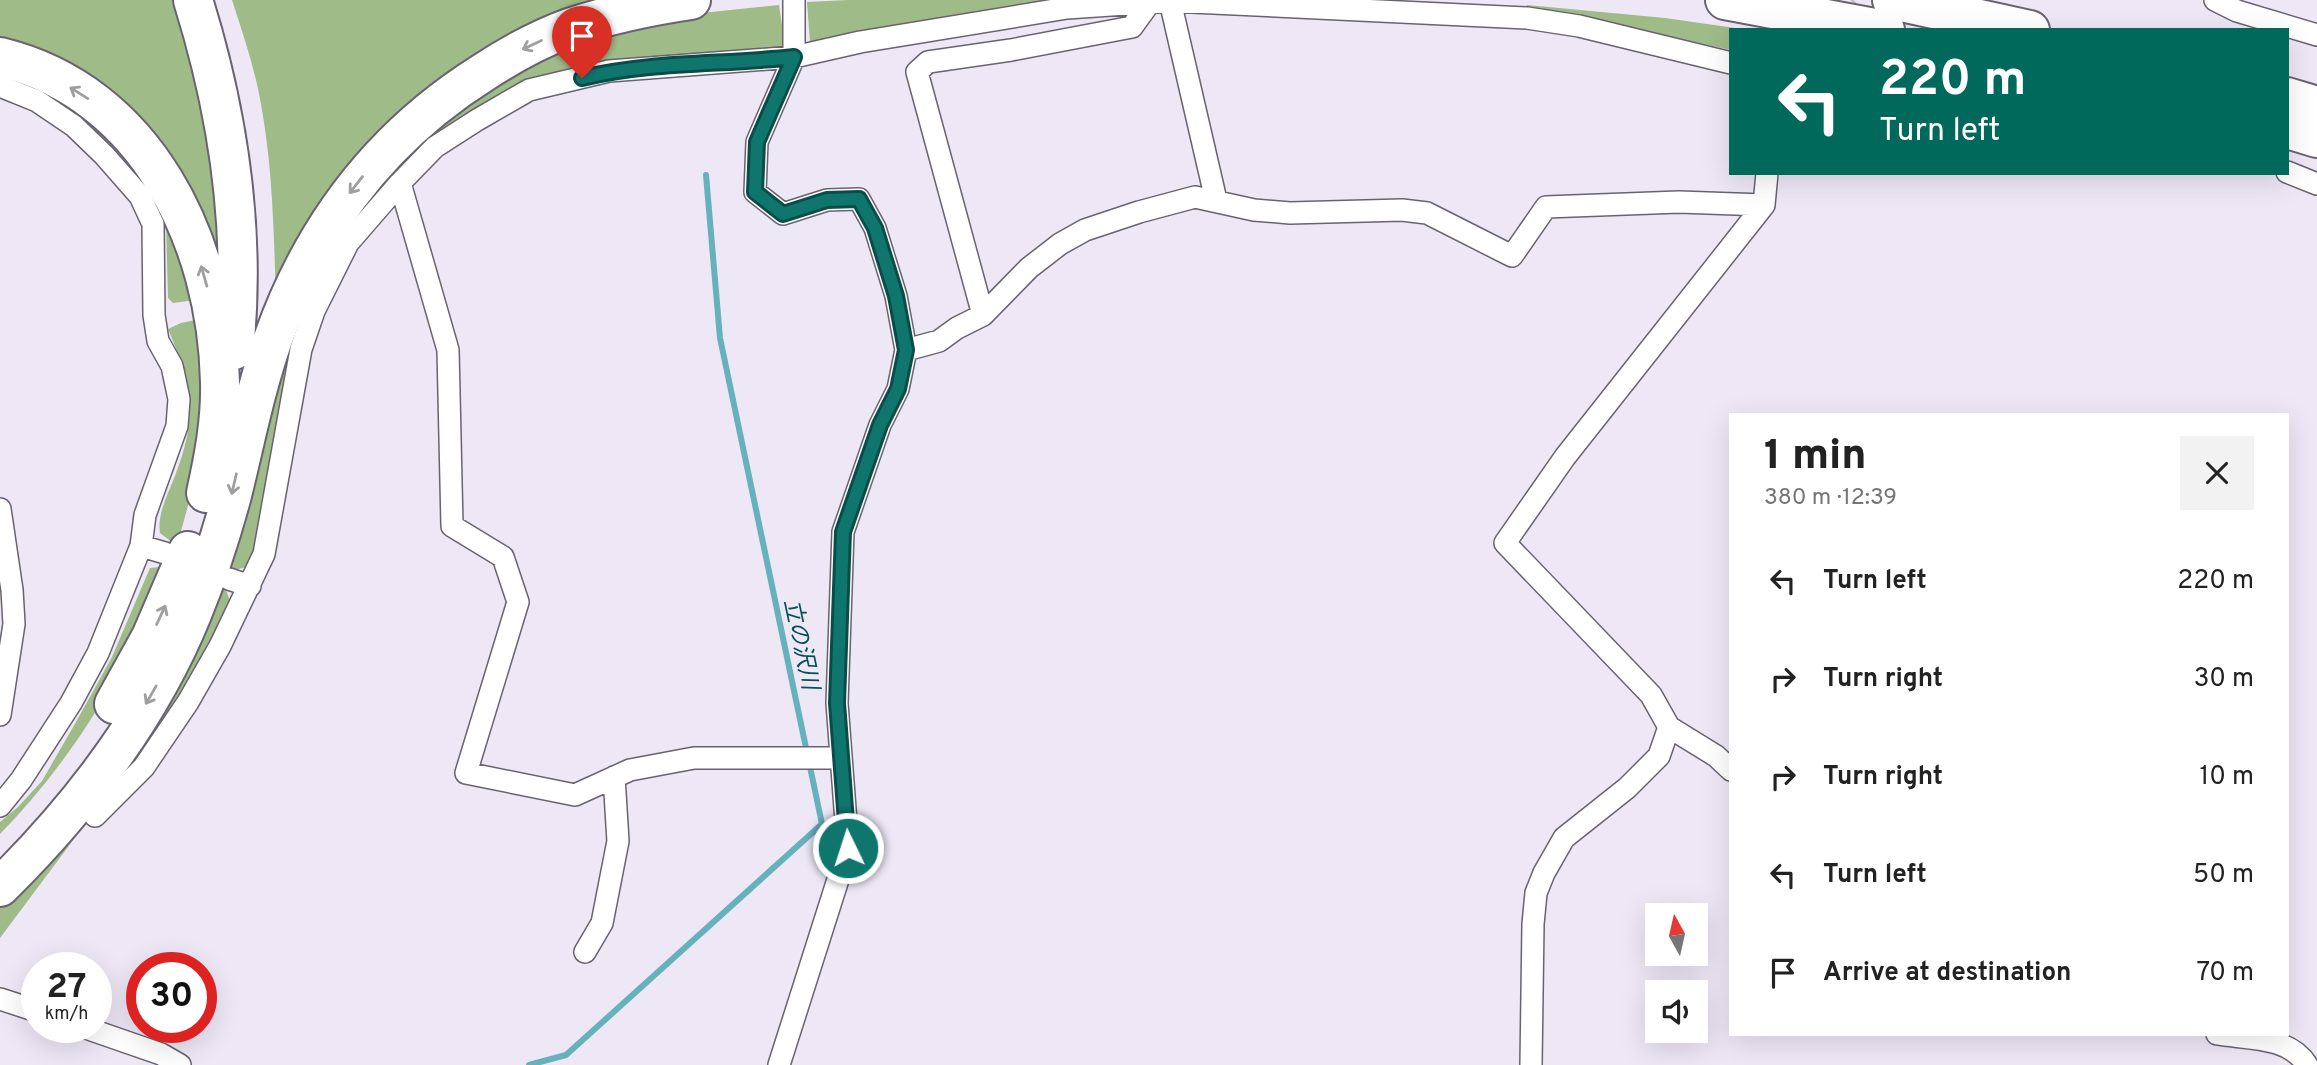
<!DOCTYPE html>
<meta charset="utf-8">
<style>
:root{--surface:#fff;--page:#f2f2f2;--text:#222;--muted:#767676}
body{margin:0;font-family:Overpass,"Noto Sans JP",sans-serif;background:var(--page);color:var(--text);height:100vh;display:flex;flex-direction:column;font-size:26px;white-space:nowrap}
*{box-sizing:border-box;margin:0}
p{font-size:23px;color:var(--muted)}
.icon{flex:none;width:38px;height:38px;fill:none;stroke:currentColor;stroke-width:2;stroke-linecap:round;stroke-linejoin:round}
.map{position:relative;flex:1;overflow:hidden}
.details{position:absolute;left:1729px;top:413px;width:560px;height:623px;display:flex;flex-direction:column;background:var(--surface);border-radius:0px;box-shadow:0 7px 28px #0002}
.details>*{flex:none}
.top-card{position:absolute;left:1729px;top:28px;width:560px;height:147px;border-radius:0px;box-shadow:0 7px 28px #0002;background:#00695c;color:#fff;overflow:hidden}
.needle{width:46px;rotate:352deg}
.controls{position:absolute;left:1645px;top:903px;display:grid;gap:14px}
.controls a{display:grid;place-items:center;width:63px;height:63px;border-radius:0px;background:var(--surface);box-shadow:0 7px 28px #0002;font-size:35px}
.speed{position:absolute;left:21px;top:952px;display:flex;gap:14px;font-size:35px;font-weight:700;text-align:center}
.speed>*{display:grid;place-content:center;width:91px;height:91px;border-radius:50%;background:var(--surface);box-shadow:0 7px 28px #0002;line-height:1}
.speed small{font-size:18px;font-weight:400}
.speed .limit{border:10px solid #d22;background:#fff;color:#111}
.pin{position:absolute;display:grid;place-items:center;width:60px;height:60px;color:#fff;margin:-72px -30px;border-radius:50% 50% 50% 0;rotate:-45deg;box-shadow:0 0 7px #0007}
.pin .icon{rotate:45deg}
.me{position:absolute;width:77px;margin:-38px;rotate:356deg;stroke-linejoin:round;filter:drop-shadow(0 0 5px #0008)}
.turn{display:flex;align-items:center;gap:24px;height:147px;padding:0 35px;font-size:32px}
.turn .icon{width:91px;height:91px;stroke-width:2.5}
.turn b{display:block;font-size:49px;line-height:60px}
.round{display:grid;place-items:center;flex:none;width:74px;height:74px;border-radius:0px;background:var(--page)}
.overview{display:flex;align-items:center;justify-content:space-between;height:119px;padding:0 35px}
h1{font-size:42px;font-weight:800;line-height:52px}
ul{padding:0;list-style:none}
li{display:flex;align-items:center;gap:21px;height:98px;padding:0 35px}
li div{flex:1}
li b{display:block;font-size:26px}
li em{font-style:normal}
.map>svg:first-child{display:block}
.forest{fill:#9fbb87}
.lines{fill:none;stroke-linecap:round;stroke-linejoin:round}
.stream{stroke:#65b2bc;stroke-width:6}
.street-tunnel{stroke:#c6c1ce;stroke-width:21;stroke-dasharray:21 10;stroke-linecap:butt}
.street-casing{stroke:#696370;stroke-width:24}
.highway-casing{stroke:#696370;stroke-width:42}
.street{stroke:#fff;stroke-width:21}
.highway{stroke:#fff;stroke-width:38}
.oneway{stroke:#9f9ea0}
.route-casing{stroke:#0a4d48;stroke-width:18}
.route{stroke:#0f766e;stroke-width:12}
.labels{text-anchor:middle;stroke-width:5;stroke-linejoin:round;paint-order:stroke}
.water-label{font-size:23px;font-style:italic;fill:#064f56;stroke:#ede7f6}
</style>
<div class="map">
<svg width="2317" height="1065" viewBox="0 0 2317 1065">
<rect width="100%" height="100%" fill="#ede7f6"/>
<!-- forest -->
<path class="forest" d="M0,0H177L191,48L216,172L226,299L205,225L188,183L170,155L143,123L0,45Z
M232,0H602L502,40L276,303C274,236 273,170 261,104C255,69 243,34 232,0Z
M848,0H1074L902,24L810,42L807,2Z
M779,5L785,46C724,57 661,52 600,63C477,85 349,201 303,316C292,343 289,375 284,404C276,453 267,502 258,550L250,566L235,570L224,566L253,473L279,369L319,266L354,212L384,170L438,118L470,93L567,44L615,29L673,16Z
M1527,5L1665,18L1749,30H1731V50C1663,36 1596,17 1527,8Z
M45,90L115,138L152,181L196,300L173,303L168,298L166,222L146,189L115,148L82,119L42,93Z
M200,319L205,366L198,469L177,546L160,533C157,514 168,494 175,476C198,416 193,386 168,329L181,323Z
M169,566C152,602 136,638 118,673C87,731 46,787 0,834V822L18,807L42,781L76,722L112,657L150,568Z
M219,587L226,590L232,606L183,693L0,938V905Z"/>
<g class="lines">
<!-- stream -->
<path class="stream" d="M529,1065L566,1055L822,824L720,338L706,175"/>
<!-- street-tunnel -->
<path class="street-tunnel" d="M1828,22L1854,0"/>
<defs>
<path id="street" d="M2215,0L2237,11L2317,35
M1170,1L1216,200
M0,86L37,101L74,126L104,155L140,196L153,224L154,315L158,341L172,366L179,399L177,426L145,515L141,546L98,653L71,703L21,780L0,806
M2287,172L2317,184
M400,183L448,350L452,526L503,557L518,602L466,773L575,795L630,770L694,758H841
M983,315L917,72L928,62L1011,50L1132,27L1150,2
M906,350L939,341L957,328L983,315L1029,268L1060,244L1085,230L1139,212L1195,197L1254,210L1290,213L1402,210L1427,213L1512,256L1546,207L1679,202L1764,205
M0,509L12,590L14,624L0,715
M141,546L165,553
M229,579L250,586
M1669,727L1716,756L1731,770
M95,816L144,767L188,702L220,646L264,554L301,349L314,311L348,243L400,183L435,147L477,120L529,90L609,71L794,57L860,42L1067,8L1170,1L1527,18L1579,26L1731,63
M585,952L602,923L618,841L614,777
M0,999L37,1011
M83,1027L161,1054L180,1065
M2217,1034C2248,1039 2289,1036 2307,1065
M779,1065L848,848L837,703L843,532L880,425L898,389L906,350L896,296L875,228L859,199L827,200L783,214L755,192L757,142L794,57V0
M1531,1065L1533,924L1536,893L1544,873L1564,838L1627,788L1659,756L1669,727L1651,695L1505,543L1565,457L1764,205L1767,173"/>
<path id="highway" d="M193,0C228,112 246,232 234,350
M1725,0L1885,30
M1892,0L2030,30
M0,57C147,93 217,242 220,382C221,420 214,457 206,493
M2287,97L2317,106
M2287,129L2317,138
M114,704L151,637L188,551
M0,887C78,810 150,717 192,614C208,575 221,536 232,495C245,443 255,390 273,339C313,226 382,136 484,72C510,55 539,39 569,28C608,15 650,6 691,0"/>
</defs>
<!-- street casing -->
<use href="#street" class="street-casing"/>
<!-- highway casing -->
<use href="#highway" class="highway-casing"/>
<!-- street -->
<use href="#street" class="street"/>
<!-- highway -->
<use href="#highway" class="highway"/>
</g>
<!-- one-way arrows -->
<defs><path id="oneway-shaft" d="M-6 0H5M1.5-3L5.5 0L1.5 3" fill="none" stroke-width="1.6" stroke-linecap="round" stroke-linejoin="round" transform="scale(1.75)"/></defs>
<g class="oneway">
<use href="#oneway-shaft" transform="translate(532 45) rotate(154)"/>
<use href="#oneway-shaft" transform="translate(79 93) rotate(-148)"/>
<use href="#oneway-shaft" transform="translate(356 185) rotate(128)"/>
<use href="#oneway-shaft" transform="translate(204 276) rotate(-106)"/>
<use href="#oneway-shaft" transform="translate(234 484) rotate(103)"/>
<use href="#oneway-shaft" transform="translate(161 615) rotate(-65)"/>
<use href="#oneway-shaft" transform="translate(151 695) rotate(120)"/>
</g>
<g class="lines">
<defs>
<path id="route" d="M582,78C652,61 724,65 794,57L757,142L755,192L783,214L827,200L859,199L875,228L896,296L906,350L898,389L880,425L843,532L837,703L848,848"/>
</defs>
<!-- route casing -->
<use href="#route" class="route-casing"/>
<!-- route -->
<use href="#route" class="route"/>
</g>
<g class="labels">
<!-- water labels -->
<g class="water-label">
<text transform="translate(802 644) rotate(78)" y="8">立の沢川</text>
</g>
</g>
</svg>
<div class="controls">
<a><svg class="needle" viewBox="-14 -14 28 28"><path d="M0-13l5 13h-10z" fill="#e53935"/><path d="M0 13l5-13h-10z" fill="#767676"/></svg></a>
<a><svg class="icon" aria-label="sound" viewBox="0 0 24 24"><path d="M4 9h4l5-4v14l-5-4H4zM17 9q2 3 0 6"/></svg></a>
</div>
<div class="speed"><div>27<small>km/h</small></div><div class="limit">30</div></div>
<div class="pin" style="left:582px;top:78px;background:#d93025"><svg class="icon" aria-label="arrive" viewBox="0 0 24 24"><path d="M6 21V4h12l-3 4 3 4H6"/></svg></div>
<svg class="me" style="left:848px;top:848px" viewBox="-20 -20 40 40"><circle r="17" fill="#0f766e" stroke="#fff" stroke-width="3"/><path d="M0-11L8 9 0 5-8 9z" fill="#fff"/></svg>
<div class="top-card">
<div class="turn"><svg class="icon" aria-label="left" viewBox="0 0 24 24"><path d="M17 20v-9H6M10 6l-5 5 5 5"/></svg><div><b>220 m</b>Turn left</div></div>
</div>
<section class="details">
<div class="overview"><div><h1>1 min</h1><p>380 m · 12:39</p></div><a class="round"><svg class="icon" aria-label="close" viewBox="0 0 24 24"><path d="M6 6l12 12M18 6L6 18"/></svg></a></div>
<ul>
<li><svg class="icon" aria-label="left" viewBox="0 0 24 24"><path d="M17 20v-9H6M10 6l-5 5 5 5"/></svg><div><b>Turn left</b></div><em>220 m</em></li>
<li><svg class="icon" aria-label="right" viewBox="0 0 24 24"><path d="M7 20v-9h11M14 6l5 5-5 5"/></svg><div><b>Turn right</b></div><em>30 m</em></li>
<li><svg class="icon" aria-label="right" viewBox="0 0 24 24"><path d="M7 20v-9h11M14 6l5 5-5 5"/></svg><div><b>Turn right</b></div><em>10 m</em></li>
<li><svg class="icon" aria-label="left" viewBox="0 0 24 24"><path d="M17 20v-9H6M10 6l-5 5 5 5"/></svg><div><b>Turn left</b></div><em>50 m</em></li>
<li><svg class="icon" aria-label="arrive" viewBox="0 0 24 24"><path d="M6 21V4h12l-3 4 3 4H6"/></svg><div><b>Arrive at destination</b></div><em>70 m</em></li>
</ul>
</section>
</div>
